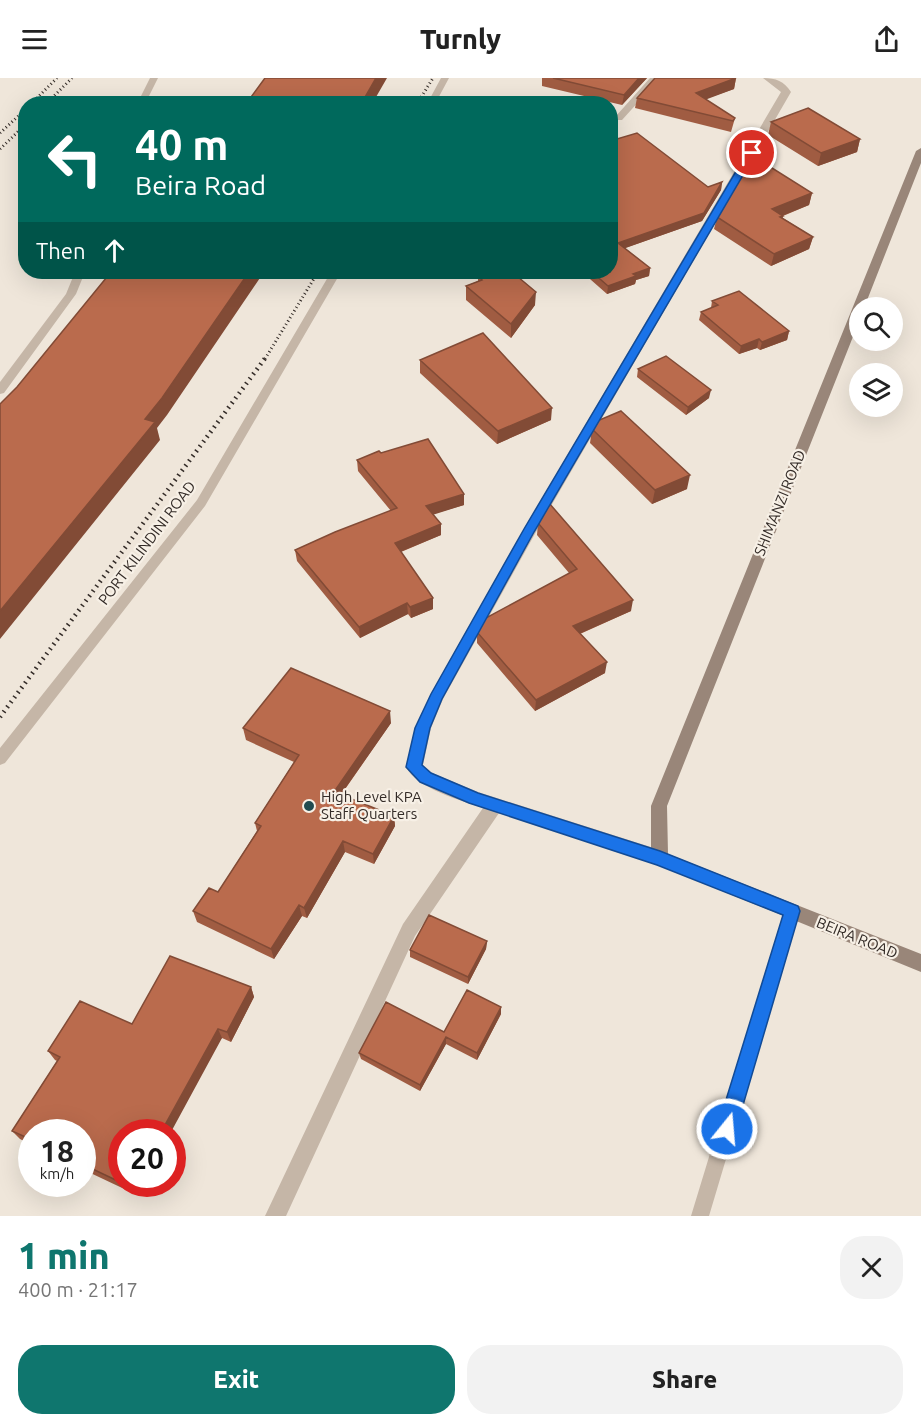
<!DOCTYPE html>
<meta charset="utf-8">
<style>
:root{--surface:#fff;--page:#f2f2f2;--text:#222;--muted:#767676;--accent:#0f766e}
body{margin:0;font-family:Ubuntu,sans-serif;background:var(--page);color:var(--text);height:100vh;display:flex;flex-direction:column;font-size:22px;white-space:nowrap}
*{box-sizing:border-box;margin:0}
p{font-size:20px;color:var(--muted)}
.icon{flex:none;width:33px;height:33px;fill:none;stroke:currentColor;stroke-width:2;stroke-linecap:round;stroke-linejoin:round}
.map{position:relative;height:1138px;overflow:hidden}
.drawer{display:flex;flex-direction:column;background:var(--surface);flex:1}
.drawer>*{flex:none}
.guide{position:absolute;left:18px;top:18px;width:600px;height:183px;border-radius:24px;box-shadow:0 6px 24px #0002;background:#00695c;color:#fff;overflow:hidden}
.controls{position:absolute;left:849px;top:219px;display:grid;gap:12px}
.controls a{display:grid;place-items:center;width:54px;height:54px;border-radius:50%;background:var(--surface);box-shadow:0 6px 24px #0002;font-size:30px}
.speed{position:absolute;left:18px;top:1041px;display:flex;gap:12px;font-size:30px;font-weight:700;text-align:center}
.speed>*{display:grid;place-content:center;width:78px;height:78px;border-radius:50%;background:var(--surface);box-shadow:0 6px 24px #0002;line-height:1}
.speed small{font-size:15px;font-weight:400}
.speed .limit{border:9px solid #d22;background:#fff;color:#111}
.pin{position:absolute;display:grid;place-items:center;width:51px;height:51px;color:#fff;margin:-26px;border:3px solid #fff;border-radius:50%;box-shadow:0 2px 6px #0007}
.me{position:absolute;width:66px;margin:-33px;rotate:17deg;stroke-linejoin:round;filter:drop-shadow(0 0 4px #0008)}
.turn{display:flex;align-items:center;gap:21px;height:126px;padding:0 18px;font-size:27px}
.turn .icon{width:78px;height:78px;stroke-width:2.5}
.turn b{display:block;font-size:42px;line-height:51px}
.then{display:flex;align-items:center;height:57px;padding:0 18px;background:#0003;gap:12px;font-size:22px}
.round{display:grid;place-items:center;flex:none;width:63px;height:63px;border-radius:24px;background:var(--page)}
.head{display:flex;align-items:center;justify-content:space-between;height:102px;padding:0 18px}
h1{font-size:36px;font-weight:800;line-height:45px;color:var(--accent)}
.primary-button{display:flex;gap:12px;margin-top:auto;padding:12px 18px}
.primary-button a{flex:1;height:69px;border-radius:24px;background:var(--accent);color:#fff;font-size:24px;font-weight:800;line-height:69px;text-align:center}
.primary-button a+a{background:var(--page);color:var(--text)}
header{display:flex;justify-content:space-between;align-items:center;height:78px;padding:0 18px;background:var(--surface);font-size:27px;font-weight:800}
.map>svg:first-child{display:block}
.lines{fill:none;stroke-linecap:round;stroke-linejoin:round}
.service{fill:#c5b6a7;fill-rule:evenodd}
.minor{fill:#c5b6a7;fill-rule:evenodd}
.secondary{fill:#998679;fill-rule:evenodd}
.rail-far1{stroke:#332b27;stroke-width:3;stroke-dasharray:1 3;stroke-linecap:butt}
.rail{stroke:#332b27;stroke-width:4.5;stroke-dasharray:1.5 4.5;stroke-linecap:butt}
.wall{fill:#a05c42}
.shaded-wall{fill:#824b36}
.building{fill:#ba6b4d;stroke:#824b36;stroke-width:1.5}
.route{fill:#1a73e8;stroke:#114b97;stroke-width:1.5}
.poi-dot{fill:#214b50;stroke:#f7f0e6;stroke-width:2}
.labels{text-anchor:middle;stroke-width:4.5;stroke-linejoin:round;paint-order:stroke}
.street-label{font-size:15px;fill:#332b27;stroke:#f7f0e6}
.poi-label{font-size:15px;fill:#332b27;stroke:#f7f0e6;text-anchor:start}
</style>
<header><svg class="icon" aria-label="menu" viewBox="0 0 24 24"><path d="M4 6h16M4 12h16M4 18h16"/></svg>Turnly<svg class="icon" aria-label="share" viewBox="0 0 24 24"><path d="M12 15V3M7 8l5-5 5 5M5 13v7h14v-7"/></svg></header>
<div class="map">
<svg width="921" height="1138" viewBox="0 0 921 1138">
<rect width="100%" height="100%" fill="#efe6da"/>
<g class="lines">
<!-- service -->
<path class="service" d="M150,0H158L145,26H137Z
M441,0H449L435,26H427Z
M75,194H85L76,216L4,315L0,316V304L66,216Z
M331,194H341L205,428L5,685L0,687V670L197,422Z
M792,826L798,828L800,833L709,1138H691L784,833L786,828Z"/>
<!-- minor -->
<path class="minor" d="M650,0H660L622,42H616V38Z
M763,0C776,0 784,3 791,14L536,454L443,621L431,650L423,687L432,695L478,714L660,772L666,775L669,780L666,785L660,788L499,735L415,858L286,1138H265L403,846L483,730C462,723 416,710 406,689L415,650L431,616L524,451L781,14Z"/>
<!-- secondary -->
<path class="secondary" d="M921,70V85L864,230H860V241L667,728L668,776L921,876V894L654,785L651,780V728L916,73Z"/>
<!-- rail-far1 -->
<path class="rail-far1" d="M31,26L57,0
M46,26L72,0
M417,26L433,0
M0,55L26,31
M0,71L26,46
M265,281L318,194"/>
<!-- rail -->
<path class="rail" d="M0,639L266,279"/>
</g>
<!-- wall -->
<path class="wall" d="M542,0H647L622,27L542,8Z
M736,0L734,11L705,21L735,40L731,54L635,30L637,20Z
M771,44L860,61L857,74L818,88L768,57Z
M610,63L708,109L722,104L721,112L702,143L625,170L650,190L649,198L636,202L635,206L607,216L582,194H610Z
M812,115L809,127L783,138V140L813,159L809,171L771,188L714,151L717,139Z
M478,198L535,227L511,260L466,222V208L478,203Z
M712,223L789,253L787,262L760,272L757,270L739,276L699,242L701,234L711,230Z
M420,282L551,342L497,366L420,295Z
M638,291L709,320L686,337L637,299Z
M592,351L687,411L652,426L590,365Z
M381,375L464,427L433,436L441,446V457L401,474L433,520V531L411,540L408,536L360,560L297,483L295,472L391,433L358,393L357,382Z
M538,445L631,533L580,556L605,595L535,633L477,565V554L569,495L537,457Z
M391,645L341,717L394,738L395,748L374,786L345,774L307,840L302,838L274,881L197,844L193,833L218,814L257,753L255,745L294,684L246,662L243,650Z
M487,863L486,871L468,906L410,879V872Z
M251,909L254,919L231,964L222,960L122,1054V1106H143L137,1117L82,1091V1054H32V1067L20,1061L12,1053L57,983L55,982L48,973L132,946Z
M501,936L477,982L446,966L420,1013L361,981L359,975L444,954Z"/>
<!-- shaded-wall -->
<path class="shaded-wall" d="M376,0H387L372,26H361Z
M639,0H647L622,27L624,17Z
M736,0L734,11L694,26L696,15Z
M860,61L857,74L818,88L821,75Z
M722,104L721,112L702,143L617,173L618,165Z
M812,115L809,127L769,143L772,131Z
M813,159L809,171L771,188L774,176Z
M650,190L649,198L636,202L635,206L607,216L608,208L633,196Z
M249,194H264L167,337L157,350L160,362L0,561V533L145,341Z
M536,214L535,227L511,260V246Z
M789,253L787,262L760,272L762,264Z
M759,261L757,270L739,276L741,268Z
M711,312L709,320L686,337L688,329Z
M552,330L551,342L497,366L498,353Z
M690,397L687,411L652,426L655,412Z
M464,416V427L426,439V428Z
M441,446V457L395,476V465Z
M433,520V531L411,540L410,529Z
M633,522L631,533L572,559L573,548Z
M407,525L408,536L360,560L359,549Z
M607,584L605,595L535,633L536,622Z
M390,633L391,645L335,725L334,714Z
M394,738L395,748L374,786L373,776Z
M343,763L345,774L307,840L304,830Z
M299,827L302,838L274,881L271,871Z
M487,863L486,871L468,906V899Z
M251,909L254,919L231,964L227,954Z
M501,929V936L477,982V975Z
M218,951L222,960L171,1054H161Z
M446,959V966L420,1013V1007Z
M133,1106H143L137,1117L131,1109Z"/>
<!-- building -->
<path class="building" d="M265,0H376L361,26H246Z
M553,0H639L624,17Z
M655,0H736L696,15L735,40L733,43L637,20Z
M808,30L860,61L821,75L771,44Z
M637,55L708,109L722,104L704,135L618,165L650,190L633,196L636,198L608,208L592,194H610V63Z
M764,85L812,115L772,131L783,138L780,139L813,159L774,176L717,139L744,92Z
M111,194H249L162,320L145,341L155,344L0,533V326L17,309Z
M491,194H512L536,214L511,246L466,208L482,202L478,198Z
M739,213L789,253L762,264L759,261L741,268L701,234L718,227L712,223Z
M483,255L552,330L498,353L420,282Z
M666,278L711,312L688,329L638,291Z
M621,333L690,397L655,412L592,351L597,343Z
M428,361L464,416L426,428L441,446L395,465L433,520L410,529L407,525L359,549L295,472L335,454L397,430L357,382L379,373L381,375Z
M549,425L633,522L573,548L607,584L536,622L477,554L484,541L577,491L538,445Z
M291,590L390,633L334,714L394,738L373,776L343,763L304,830L299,827L271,871L193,833L209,810L218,814L261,748L255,745L299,677L243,650Z
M429,837L487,863L468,899L410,872Z
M170,878L251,909L227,954L218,951L161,1054H122V1105L82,1086V1054H32V1062L12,1053L60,979L48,973L80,923L132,946Z
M467,912L501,929L477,975L446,959L420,1007L359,975L386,924L444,954Z
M123,1106H133L131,1109Z"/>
<!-- route -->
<path class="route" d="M748,73L756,75L534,454L442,621L430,650L422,687L431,695L478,715L660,773L798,828L800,833L736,1051L733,1057L727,1060L720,1057L717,1051L783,837L657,787L469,725L420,704L406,689L415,650L431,616L524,451Z"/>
<!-- markers -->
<circle class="poi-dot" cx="309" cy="728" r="6"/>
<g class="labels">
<!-- street labels -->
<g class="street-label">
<text transform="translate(780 425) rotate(-68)" y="5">SHIMANZI ROAD</text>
<text transform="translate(147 465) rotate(-53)" y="5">PORT KILINDINI ROAD</text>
<text transform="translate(857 860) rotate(22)" y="5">BEIRA ROAD</text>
</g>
<!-- poi labels -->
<g class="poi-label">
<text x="321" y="724">High Level KPA<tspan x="321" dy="17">Staff Quarters</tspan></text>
</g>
</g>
</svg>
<div class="controls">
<a><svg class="icon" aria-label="search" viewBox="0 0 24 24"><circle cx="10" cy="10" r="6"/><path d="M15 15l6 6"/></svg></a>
<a><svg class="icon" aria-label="layers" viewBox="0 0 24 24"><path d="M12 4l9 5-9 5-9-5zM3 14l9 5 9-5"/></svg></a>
</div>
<div class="speed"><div>18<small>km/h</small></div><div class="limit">20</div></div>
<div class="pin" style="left:752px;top:75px;background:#d93025"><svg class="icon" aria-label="arrive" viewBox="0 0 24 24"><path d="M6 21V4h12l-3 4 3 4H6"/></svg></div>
<svg class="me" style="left:727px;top:1051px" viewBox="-20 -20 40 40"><circle r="17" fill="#1a73e8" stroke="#fff" stroke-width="3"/><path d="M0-11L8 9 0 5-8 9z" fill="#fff"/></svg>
<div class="guide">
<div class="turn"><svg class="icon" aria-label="left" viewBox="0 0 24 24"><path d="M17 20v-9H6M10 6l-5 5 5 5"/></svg><div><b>40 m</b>Beira Road</div></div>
<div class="then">Then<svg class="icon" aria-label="ahead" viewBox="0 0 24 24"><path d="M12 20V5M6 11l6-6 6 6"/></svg></div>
</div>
</div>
<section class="drawer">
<div class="head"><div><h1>1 min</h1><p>400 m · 21:17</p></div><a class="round"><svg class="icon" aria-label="close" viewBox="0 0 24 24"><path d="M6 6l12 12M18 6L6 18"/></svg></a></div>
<div class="primary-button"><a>Exit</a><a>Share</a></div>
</section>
